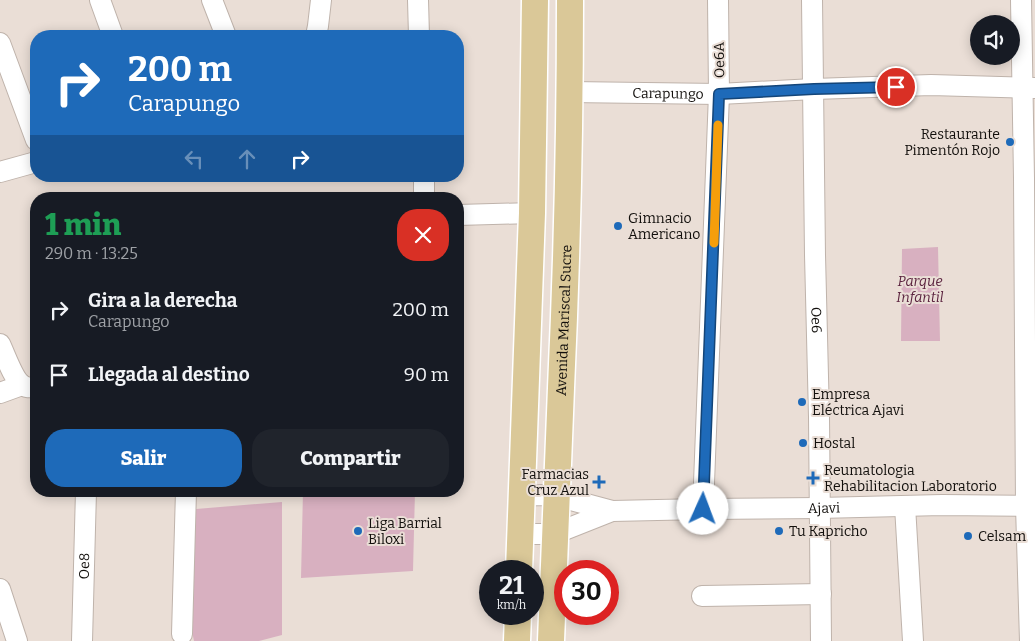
<!DOCTYPE html>
<html lang="es">
<meta charset="utf-8">
<style>
:root{--surface:#171b24;--page:#20242c;--text:#f1f3f6;--muted:#9ea1a6;--accent:#1e6ab9}
body{margin:0;font-family:Bitter,serif;background:var(--page);color:var(--text);height:100vh;display:flex;flex-direction:column;font-size:19px;white-space:nowrap}
*{box-sizing:border-box;margin:0}
p{font-size:16px;color:var(--muted)}
.icon{flex:none;width:28px;height:28px;fill:none;stroke:currentColor;stroke-width:2;stroke-linecap:round;stroke-linejoin:round}
.map{position:relative;flex:1;overflow:hidden}
.details{position:absolute;left:30px;top:192px;width:434px;height:305px;display:flex;flex-direction:column;background:var(--surface);border-radius:20px;box-shadow:0 2px 12px #0003}
.details>*{flex:none}
.hud{position:absolute;left:30px;top:30px;width:434px;height:152px;border-radius:20px;box-shadow:0 2px 12px #0003;background:#1e6ab9;color:#fff;overflow:hidden}
.tools{position:absolute;left:970px;top:15px;display:grid;gap:10px}
.tools a{display:grid;place-items:center;width:50px;height:50px;border-radius:50%;background:var(--surface);box-shadow:0 2px 12px #0003;font-size:25px}
.speed{position:absolute;left:479px;top:560px;display:flex;gap:10px;font-size:25px;font-weight:700;text-align:center}
.speed>*{display:grid;place-content:center;width:65px;height:65px;border-radius:50%;background:var(--surface);box-shadow:0 2px 12px #0003;line-height:1}
.speed small{font-size:12px;font-weight:400}
.speed .limit{border:8px solid #d22;background:#fff;color:#111}
.pin{position:absolute;display:grid;place-items:center;width:42px;height:42px;color:#fff;margin:-21px;border:2px solid #fff;border-radius:50%;box-shadow:0 1px 5px #0007}
.me{position:absolute;width:55px;margin:-28px;rotate:2deg;stroke-linejoin:round;filter:drop-shadow(0 0 4px #0008)}
.turn{display:flex;align-items:center;gap:18px;height:105px;padding:0 15px;font-size:22px}
.turn .icon{width:65px;height:65px;stroke-width:2.5}
.turn b{display:block;font-size:35px;line-height:42px}
.lanes{display:flex;align-items:center;height:48px;padding:0 15px;background:#0003;justify-content:center;gap:25px;direction:ltr}
.lanes .off{opacity:.35}
.round{display:grid;place-items:center;flex:none;width:52px;height:52px;border-radius:20px;background:var(--page)}
.head{display:flex;align-items:center;justify-content:space-between;height:85px;padding:0 15px}
h1{font-size:30px;font-weight:800;line-height:38px;color:#1e9e55}
.button{display:flex;gap:10px;margin-top:auto;padding:10px 15px}
.button a{flex:1;height:58px;border-radius:20px;background:var(--accent);color:#fff;font-size:20px;font-weight:800;line-height:58px;text-align:center}
.button a+a{background:var(--page);color:var(--text)}
ul{padding:0;list-style:none}
li{display:flex;align-items:center;gap:15px;height:65px;padding:0 15px}
li div{flex:1}
li b{display:block;font-size:19px}
li em{font-style:normal}
.map>svg:first-child{display:block}
.green{fill:#d8b0c0}
.lines{fill:none;stroke-linecap:round;stroke-linejoin:round}
.minor-casing{stroke:#bfb3ab;stroke-width:22}
.major-casing{stroke:#fff;stroke-width:29}
.minor{stroke:#fff;stroke-width:20}
.major{stroke:#dac898;stroke-width:26}
.route-casing{stroke:#144578;stroke-width:12}
.route{stroke:#1e6ab9;stroke-width:9}
.slow{stroke:#f59e0b;stroke-width:9}
.poi-dot{fill:#1e6ab9;stroke:#eaded6;stroke-width:2}
.labels{text-anchor:middle;stroke-width:4;stroke-linejoin:round;paint-order:stroke}
.street-label{font-size:14px;fill:#120f0c;stroke:#eaded6}
.poi-label{font-size:14px;fill:#120f0c;stroke:#eaded6;text-anchor:start}
.park-label{font-size:14px;font-style:italic;fill:#5b233f;stroke:#eaded6}
</style>
<div class="map">
<svg width="1035" height="641" viewBox="0 0 1035 641">
<rect width="100%" height="100%" fill="#eaded6"/>
<!-- green -->
<path class="green" d="M938,247L940,341H901L902,249Z
M303,491H415L413,571L301,578Z
M282,502V635L259,641H194L189,617L196,509Z"/>
<g class="lines">
<defs>
<g id="minor">
<path d="M100,0L113,36"/>
<path d="M212,0L226,36"/>
<path d="M418,0L419,36"/>
<path id="s1" d="M812,0L815,255L819,417L821,641"/>
<path d="M1021,0L1024,178L1026,506L1030,641"/>
<path d="M316,36L318,26L321,0"/>
<path d="M0,43L36,140"/>
<path id="s2" d="M570,92L719,94L814,89L931,85L1035,88"/>
<path d="M0,172L36,162"/>
<path d="M424,176V199"/>
<path d="M458,215L532,213"/>
<path d="M0,344C5,354 13,378 21,384C25,388 31,388 36,386"/>
<path d="M0,393L22,385"/>
<path id="s3" d="M521,496L542,495L556,496L612,511L703,509L819,508L942,505L1035,506"/>
<path d="M905,506L913,641"/>
<path d="M703,509L719,94L718,0"/>
<path d="M520,534H554L612,511"/>
<path d="M0,589L17,641"/>
<path d="M702,596L821,594"/>
<path d="M182,634L186,491"/>
<path id="s4" d="M82,641L86,491"/>
</g>
<g id="major">
<path d="M519,571L532,213L535,0"/>
<path d="M517,641L518,614"/>
<path id="s5" d="M551,641C554,557 558,473 561,388C567,259 570,130 570,0"/>
</g>
</defs>
<!-- minor casing -->
<use href="#minor" class="minor-casing"/>
<!-- major casing -->
<use href="#major" class="major-casing"/>
<!-- minor -->
<use href="#minor" class="minor"/>
<!-- major -->
<use href="#major" class="major"/>
</g>
<g class="lines">
<defs>
<path id="route" d="M703,509L719,94L814,89L896,87"/>
</defs>
<!-- route casing -->
<use href="#route" class="route-casing"/>
<!-- route -->
<use href="#route" class="route"/>
<!-- slow -->
<path class="slow" d="M714,243L718,125"/>
</g>
<!-- markers -->
<g class="poi-dot">
<circle cx="1010" cy="142" r="5"/>
<circle cx="618" cy="226" r="5"/>
<circle cx="802" cy="402" r="5"/>
<circle cx="803" cy="443" r="5"/>
<path d="M810.5 470.5h5v5h5v5h-5v5h-5v-5h-5v-5h5z"/>
<path d="M596.5 474.5h5v5h5v5h-5v5h-5v-5h-5v-5h5z"/>
<circle cx="358" cy="531" r="5"/>
<circle cx="779" cy="531" r="5"/>
<circle cx="968" cy="536" r="5"/>
</g>
<g class="labels">
<!-- street labels -->
<g class="street-label">
<text transform="translate(719 60) rotate(-91)" y="5">Oe6A</text>
<text dy="5" stroke="none"><textPath href="#s2" startOffset="98">Carapungo</textPath></text>
<text dy="5" stroke="none"><textPath href="#s5" startOffset="321">Avenida Mariscal Sucre</textPath></text>
<text dy="5" stroke="none"><textPath href="#s1" startOffset="320">Oe6</textPath></text>
<text dy="5" stroke="none"><textPath href="#s3" startOffset="305">Ajavi</textPath></text>
<text dy="5" stroke="none"><textPath href="#s4" startOffset="75">Oe8</textPath></text>
</g>
<!-- poi labels -->
<g class="poi-label">
<text x="1000" y="139" text-anchor="end">Restaurante<tspan x="1000" dy="16">Pimentón Rojo</tspan></text>
<text x="628" y="223">Gimnacio<tspan x="628" dy="16">Americano</tspan></text>
<text x="812" y="399">Empresa<tspan x="812" dy="16">Eléctrica Ajavi</tspan></text>
<text x="813" y="448">Hostal</text>
<text x="824" y="475">Reumatologia<tspan x="824" dy="16">Rehabilitacion Laboratorio</tspan></text>
<text x="589" y="479" text-anchor="end">Farmacias<tspan x="589" dy="16">Cruz Azul</tspan></text>
<text x="368" y="528">Liga Barrial<tspan x="368" dy="16">Biloxi</tspan></text>
<text x="789" y="536">Tu Kapricho</text>
<text x="978" y="541">Celsam</text>
</g>
<!-- park labels -->
<g class="park-label">
<text x="920" y="286">Parque<tspan x="920" dy="16">Infantil</tspan></text>
</g>
</g>
</svg>
<div class="tools">
<a><svg class="icon" aria-label="sound" viewBox="0 0 24 24"><path d="M4 9h4l5-4v14l-5-4H4zM17 9q2 3 0 6"/></svg></a>
</div>
<div class="speed"><div>21<small>km/h</small></div><div class="limit">30</div></div>
<div class="pin" style="left:896px;top:87px;background:#d93025"><svg class="icon" aria-label="arrive" viewBox="0 0 24 24"><path d="M6 21V4h12l-3 4 3 4H6"/></svg></div>
<svg class="me" style="left:703px;top:509px" viewBox="-20 -20 40 40"><circle r="19" fill="#fff"/><path d="M0-13L10 11 0 6-10 11z" fill="#1e6ab9"/></svg>
<div class="hud">
<div class="turn"><svg class="icon" aria-label="right" viewBox="0 0 24 24"><path d="M7 20v-9h11M14 6l5 5-5 5"/></svg><div><b>200 m</b>Carapungo</div></div>
<div class="lanes"><svg class="icon off" aria-label="left" viewBox="0 0 24 24"><path d="M17 20v-9H6M10 6l-5 5 5 5"/></svg><svg class="icon off" aria-label="ahead" viewBox="0 0 24 24"><path d="M12 20V5M6 11l6-6 6 6"/></svg><svg class="icon" aria-label="right" viewBox="0 0 24 24"><path d="M7 20v-9h11M14 6l5 5-5 5"/></svg></div>
</div>
<section class="details">
<div class="head"><div><h1>1 min</h1><p>290 m · 13:25</p></div><a class="round" style="background:#d93025;color:#fff"><svg class="icon" aria-label="close" viewBox="0 0 24 24"><path d="M6 6l12 12M18 6L6 18"/></svg></a></div>
<ul>
<li><svg class="icon" aria-label="right" viewBox="0 0 24 24"><path d="M7 20v-9h11M14 6l5 5-5 5"/></svg><div><b>Gira a la derecha</b><p>Carapungo</p></div><em>200 m</em></li>
<li><svg class="icon" aria-label="arrive" viewBox="0 0 24 24"><path d="M6 21V4h12l-3 4 3 4H6"/></svg><div><b>Llegada al destino</b></div><em>90 m</em></li>
</ul>
<div class="button"><a>Salir</a><a>Compartir</a></div>
</section>
</div>
